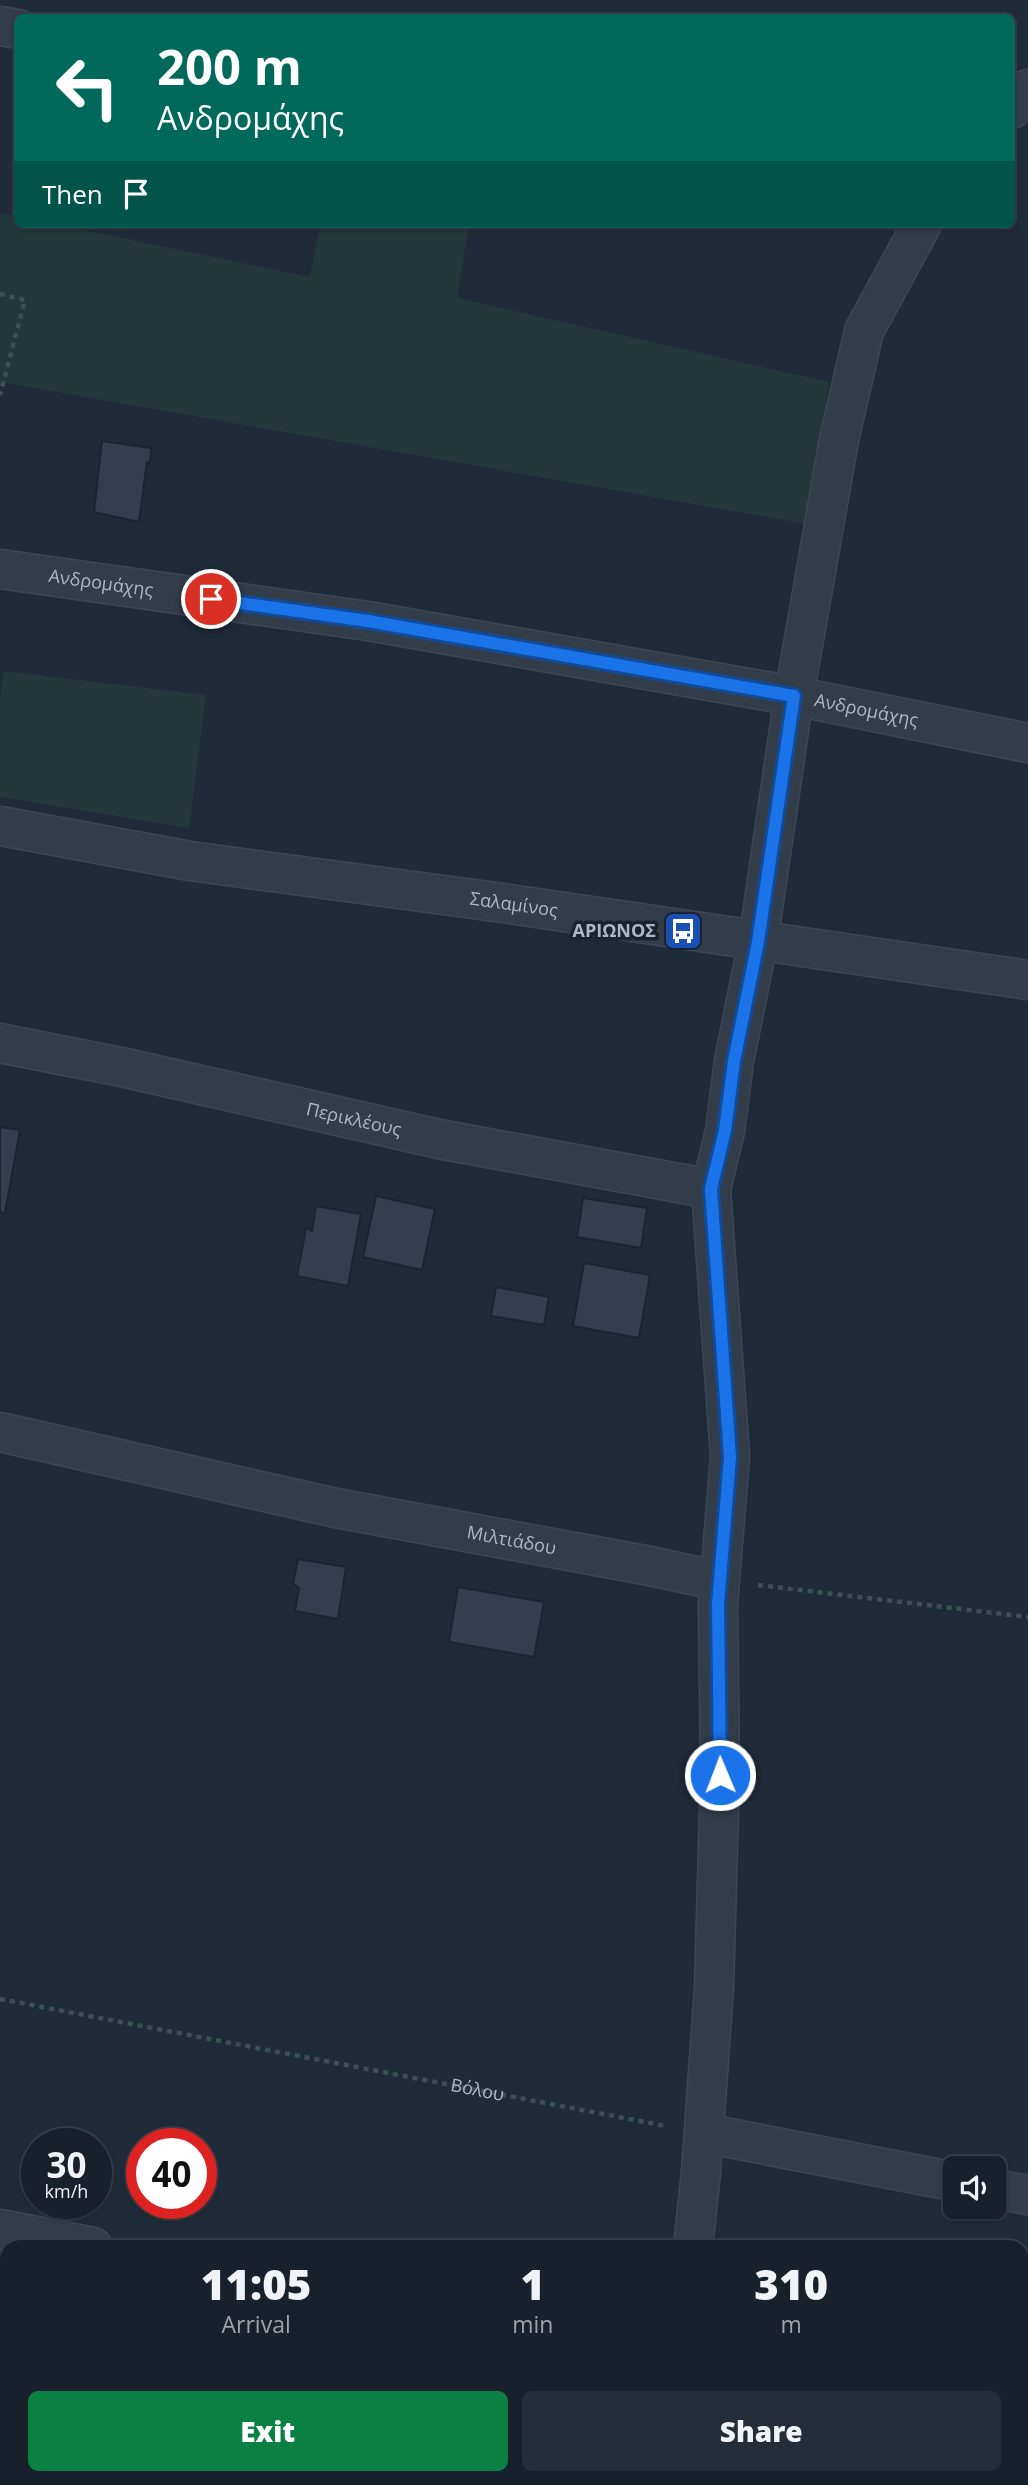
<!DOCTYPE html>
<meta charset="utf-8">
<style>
:root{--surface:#18202c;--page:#252d38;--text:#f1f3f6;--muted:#9fa3a9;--line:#363e48;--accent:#0b8043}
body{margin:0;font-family:"Open Sans",sans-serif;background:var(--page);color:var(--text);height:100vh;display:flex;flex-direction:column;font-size:26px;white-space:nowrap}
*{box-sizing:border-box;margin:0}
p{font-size:23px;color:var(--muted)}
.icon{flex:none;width:38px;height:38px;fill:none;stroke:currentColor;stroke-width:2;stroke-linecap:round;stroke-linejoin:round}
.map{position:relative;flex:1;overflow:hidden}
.drawer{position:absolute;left:0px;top:2240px;width:1029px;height:245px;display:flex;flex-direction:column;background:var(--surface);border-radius:21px 21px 0 0;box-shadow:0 2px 5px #0004,0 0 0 2px var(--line)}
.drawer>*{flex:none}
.top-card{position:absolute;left:14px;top:14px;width:1001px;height:214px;border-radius:10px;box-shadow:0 2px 5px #0004,0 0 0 2px var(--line);background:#00695c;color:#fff;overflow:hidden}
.tools{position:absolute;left:943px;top:2156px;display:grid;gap:14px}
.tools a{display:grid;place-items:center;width:63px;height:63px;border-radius:10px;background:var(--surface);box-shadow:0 2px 5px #0004,0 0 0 2px var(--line);font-size:35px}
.speed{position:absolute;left:21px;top:2128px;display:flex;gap:14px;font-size:35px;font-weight:700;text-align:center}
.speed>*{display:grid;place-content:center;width:91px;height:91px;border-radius:50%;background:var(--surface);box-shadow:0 2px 5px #0004,0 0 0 2px var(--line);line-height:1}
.speed small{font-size:18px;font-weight:400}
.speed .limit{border:10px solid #d22;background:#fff;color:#111}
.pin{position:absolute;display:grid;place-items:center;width:60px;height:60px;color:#fff;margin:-30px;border:4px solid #fff;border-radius:50%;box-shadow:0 2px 7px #0007}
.me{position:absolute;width:77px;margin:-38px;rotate:359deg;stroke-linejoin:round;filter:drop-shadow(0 0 5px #0008)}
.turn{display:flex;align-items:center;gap:24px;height:147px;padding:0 28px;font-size:32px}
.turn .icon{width:91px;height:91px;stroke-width:2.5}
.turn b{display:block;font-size:49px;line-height:60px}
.then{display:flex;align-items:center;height:66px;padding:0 28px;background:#0003;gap:14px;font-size:26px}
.eta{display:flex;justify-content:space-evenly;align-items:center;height:119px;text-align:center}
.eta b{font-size:42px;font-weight:800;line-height:49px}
.button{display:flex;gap:14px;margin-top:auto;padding:14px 28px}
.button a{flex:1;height:80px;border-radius:10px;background:var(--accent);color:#fff;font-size:28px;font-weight:800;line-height:80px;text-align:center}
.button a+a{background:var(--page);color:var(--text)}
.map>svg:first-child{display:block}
.green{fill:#22383b}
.building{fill:#313f51;stroke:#1b2431;stroke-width:2}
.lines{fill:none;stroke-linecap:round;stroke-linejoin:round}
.minor-casing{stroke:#3d4654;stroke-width:41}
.path{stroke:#3a5153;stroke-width:4.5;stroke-dasharray:5 5;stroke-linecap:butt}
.minor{stroke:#333d4a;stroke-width:38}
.route-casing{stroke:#114b97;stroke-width:18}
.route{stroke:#1a73e8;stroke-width:12}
.labels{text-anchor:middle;stroke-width:7;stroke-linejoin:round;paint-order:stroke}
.street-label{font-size:18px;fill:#aeb7c7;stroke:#19222f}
.poi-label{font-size:18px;font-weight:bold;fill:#aeb7c7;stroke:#19222f;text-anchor:end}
</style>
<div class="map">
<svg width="1028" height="2485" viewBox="0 0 1028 2485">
<rect width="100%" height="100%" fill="#202b3a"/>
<!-- green -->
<path class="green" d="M0,213L17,217L18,224H54L310,277L320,224H469L457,298L829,382L807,524L0,382Z
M4,671L206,695L189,828L0,797V699Z"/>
<!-- building -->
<path class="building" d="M102,441L151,448L150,463L147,462L139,522L94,512Z
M0,1127L20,1130L5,1213L0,1212Z
M376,1196L435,1209L422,1270L363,1257Z
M583,1198L647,1208L641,1248L577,1237Z
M316,1206L361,1214L348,1286L297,1276L306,1228L312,1231Z
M584,1263L650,1275L639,1338L573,1326Z
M496,1287L549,1297L544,1325L491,1316Z
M298,1559L346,1567L338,1619L295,1611L299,1588L293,1583Z
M458,1587L544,1602L534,1657L449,1642Z"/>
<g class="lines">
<defs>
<g id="minor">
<path d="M0,26L18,29"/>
<path d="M1012,109L1028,89"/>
<path id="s2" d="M0,569L368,621L794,696L1028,743"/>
<path id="s3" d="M0,826L190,861L510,904L1028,980"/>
<path id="s4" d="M0,1043L126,1068L439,1139L711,1189"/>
<path id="s5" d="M0,1432L336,1508L650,1566L719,1581"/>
<path d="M704,2133L956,2182"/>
<path d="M994,2189L1028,2195"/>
<path d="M0,2229L93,2247"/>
<path d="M693,2247L701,2172L714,1988L720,1775L718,1604L730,1456L711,1189L725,1131L734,1061L758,942L794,696L839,440L864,331L922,224"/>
<path d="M1022,2423L1028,2425"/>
<path d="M665,2485L666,2478"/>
</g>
</defs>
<!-- minor casing -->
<use href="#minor" class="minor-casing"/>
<!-- path -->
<g class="path">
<path d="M0,294L25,300L0,395"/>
<path d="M758,1585L1028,1617"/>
<path id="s1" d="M0,1999L666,2126"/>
</g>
<!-- minor -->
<use href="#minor" class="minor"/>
</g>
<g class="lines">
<defs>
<path id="route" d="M211,599L368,621L794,696L758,942L734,1061L725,1130L711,1189L730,1457L718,1604L720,1775"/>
</defs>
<!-- route casing -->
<use href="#route" class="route-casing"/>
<!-- route -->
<use href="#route" class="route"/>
</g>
<!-- icons -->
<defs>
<symbol id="bus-square" viewBox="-11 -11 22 22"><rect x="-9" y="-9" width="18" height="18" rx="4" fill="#1a4fb4" stroke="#19222f"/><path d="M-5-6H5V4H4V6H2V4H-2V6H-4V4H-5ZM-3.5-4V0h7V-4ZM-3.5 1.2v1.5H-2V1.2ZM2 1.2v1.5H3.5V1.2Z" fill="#fff"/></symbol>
</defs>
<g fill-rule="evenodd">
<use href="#bus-square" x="661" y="909" width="44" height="44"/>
</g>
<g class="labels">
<!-- street labels -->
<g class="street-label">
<text dy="6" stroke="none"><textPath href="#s2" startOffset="102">Ανδρομάχης</textPath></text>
<text dy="6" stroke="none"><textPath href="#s2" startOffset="878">Ανδρομάχης</textPath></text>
<text dy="6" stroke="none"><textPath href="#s3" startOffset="520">Σαλαμίνος</textPath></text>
<text dy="6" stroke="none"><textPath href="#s4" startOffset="362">Περικλέους</textPath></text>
<text dy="6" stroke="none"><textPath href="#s5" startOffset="523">Μιλτιάδου</textPath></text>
<text dy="6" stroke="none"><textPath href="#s1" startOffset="486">Βόλου</textPath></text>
</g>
<!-- poi labels -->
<g class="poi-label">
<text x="656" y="937">ΑΡΙΩΝΟΣ</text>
</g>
</g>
</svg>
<div class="tools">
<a><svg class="icon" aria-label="sound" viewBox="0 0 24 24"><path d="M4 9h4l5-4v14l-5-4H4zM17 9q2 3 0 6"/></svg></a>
</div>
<div class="speed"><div>30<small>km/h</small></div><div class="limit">40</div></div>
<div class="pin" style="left:211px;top:599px;background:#d93025"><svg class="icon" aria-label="arrive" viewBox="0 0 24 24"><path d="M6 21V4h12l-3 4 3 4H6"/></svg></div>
<svg class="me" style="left:720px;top:1775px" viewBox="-20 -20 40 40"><circle r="17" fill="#1a73e8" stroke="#fff" stroke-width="3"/><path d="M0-11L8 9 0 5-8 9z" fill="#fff"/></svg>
<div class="top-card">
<div class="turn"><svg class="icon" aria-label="left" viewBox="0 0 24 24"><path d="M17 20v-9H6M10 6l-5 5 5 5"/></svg><div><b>200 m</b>Ανδρομάχης</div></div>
<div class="then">Then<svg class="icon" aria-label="arrive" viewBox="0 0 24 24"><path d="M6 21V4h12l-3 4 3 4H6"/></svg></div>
</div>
<section class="drawer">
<div class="eta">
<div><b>11:05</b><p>Arrival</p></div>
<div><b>1</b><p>min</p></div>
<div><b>310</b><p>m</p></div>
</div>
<div class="button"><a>Exit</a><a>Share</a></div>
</section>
</div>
